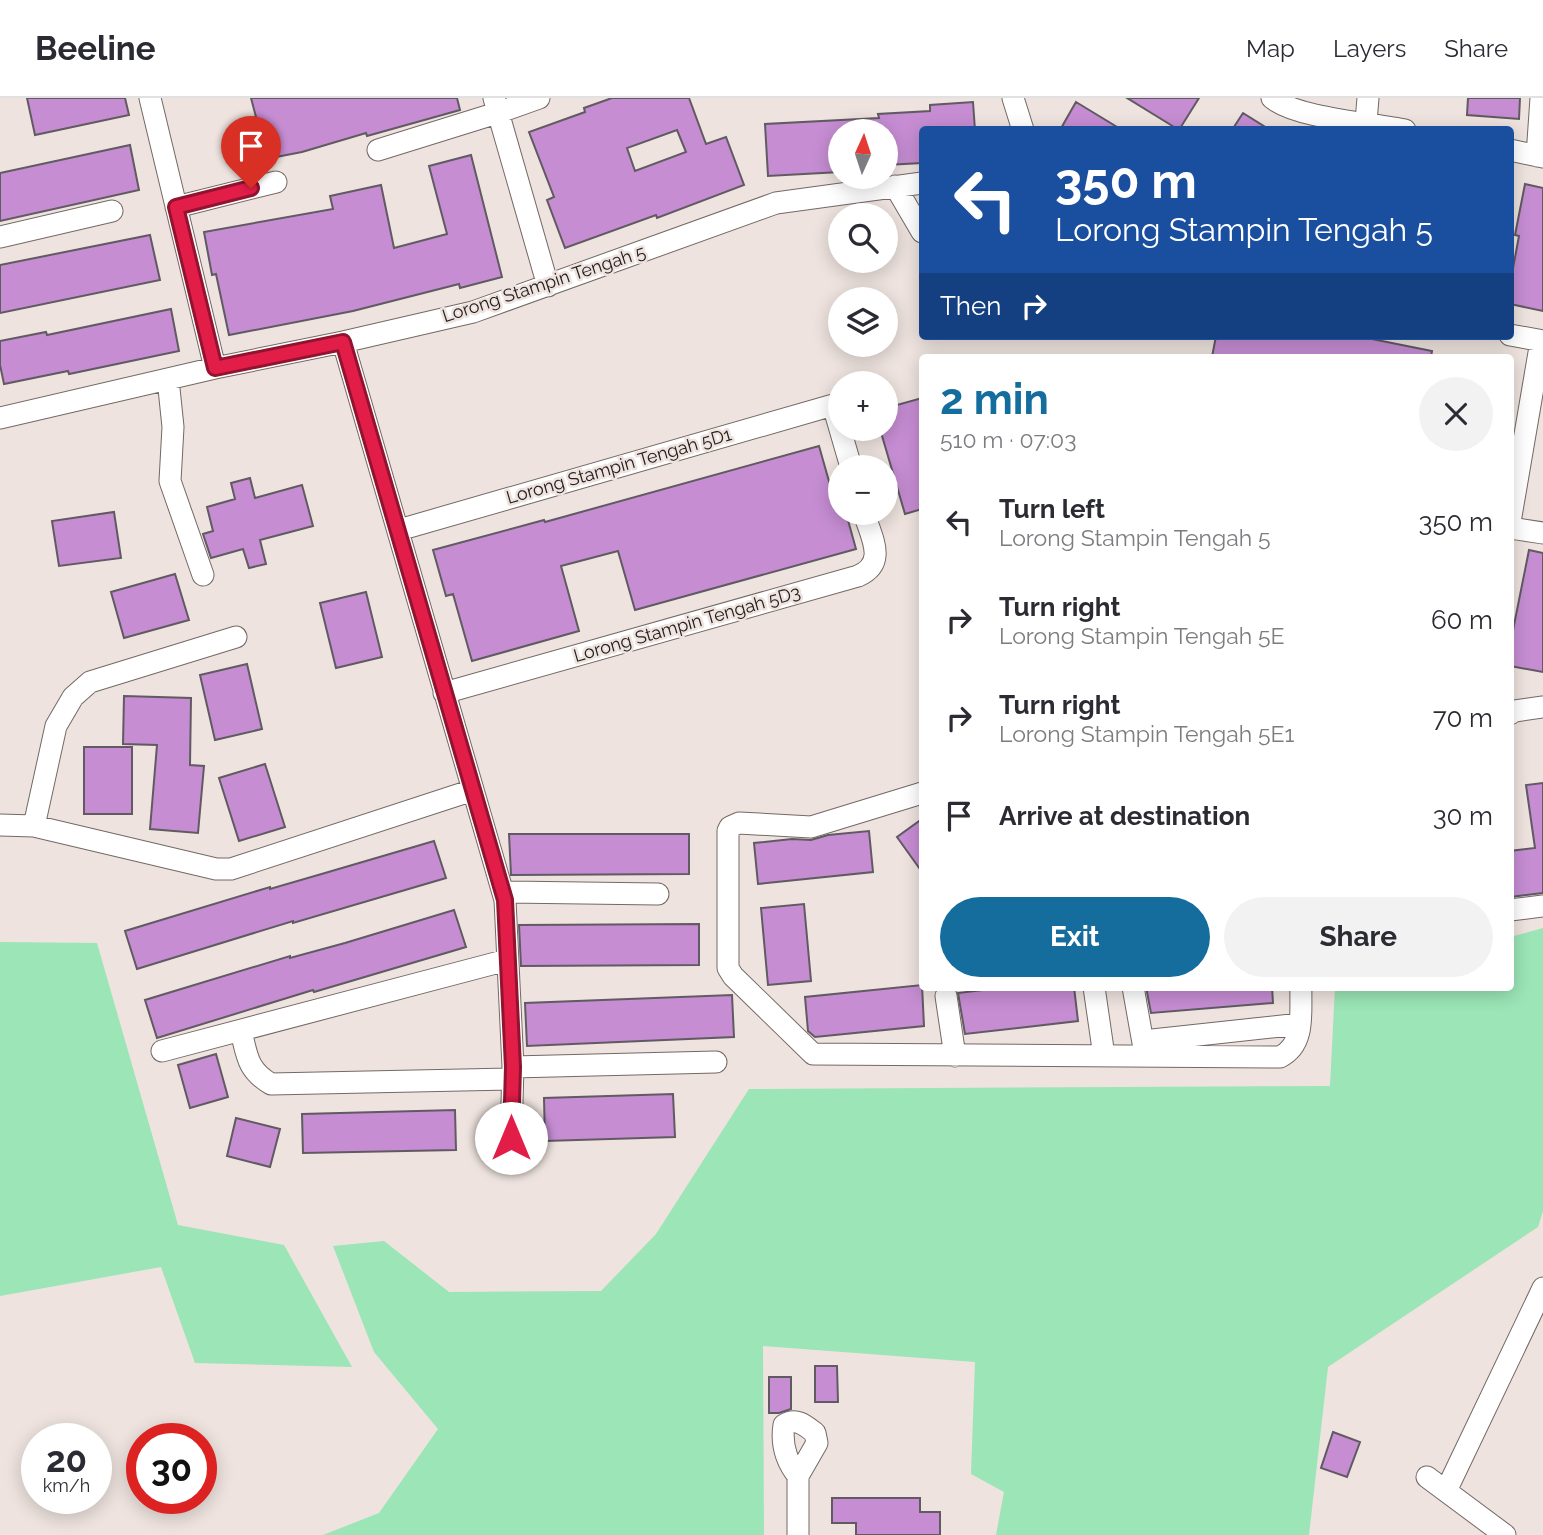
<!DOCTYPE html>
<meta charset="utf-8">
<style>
:root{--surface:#fff;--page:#f2f2f3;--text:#2b2b33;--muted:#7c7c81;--line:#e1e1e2;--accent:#156d9d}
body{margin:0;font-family:Raleway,sans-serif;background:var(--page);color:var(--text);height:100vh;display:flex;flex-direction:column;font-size:26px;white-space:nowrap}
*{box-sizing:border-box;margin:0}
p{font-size:23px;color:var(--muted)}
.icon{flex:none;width:38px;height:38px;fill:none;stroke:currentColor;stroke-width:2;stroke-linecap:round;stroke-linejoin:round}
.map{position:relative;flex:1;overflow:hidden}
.details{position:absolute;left:919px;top:256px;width:595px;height:637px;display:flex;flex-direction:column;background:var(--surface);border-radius:7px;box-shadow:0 4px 18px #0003}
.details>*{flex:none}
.top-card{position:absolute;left:919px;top:28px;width:595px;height:214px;border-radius:7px;box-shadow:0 4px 18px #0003;background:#1a4fa0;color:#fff;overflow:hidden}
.needle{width:46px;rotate:3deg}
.controls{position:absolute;left:828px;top:21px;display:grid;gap:14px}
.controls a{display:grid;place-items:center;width:70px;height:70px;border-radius:50%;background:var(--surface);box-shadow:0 4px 18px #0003;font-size:35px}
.speed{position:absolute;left:21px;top:1325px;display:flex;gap:14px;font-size:35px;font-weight:700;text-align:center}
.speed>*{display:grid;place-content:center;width:91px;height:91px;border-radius:50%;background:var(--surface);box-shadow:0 4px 18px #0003;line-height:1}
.speed small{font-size:18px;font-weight:400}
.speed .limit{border:10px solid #d22;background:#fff;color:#111}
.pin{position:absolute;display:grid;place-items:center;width:60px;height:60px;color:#fff;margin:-72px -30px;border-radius:50% 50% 50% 0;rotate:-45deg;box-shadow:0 0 7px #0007}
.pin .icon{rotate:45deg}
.me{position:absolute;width:77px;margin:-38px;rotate:0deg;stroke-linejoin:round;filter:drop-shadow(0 0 5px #0008)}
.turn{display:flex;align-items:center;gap:24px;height:147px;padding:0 21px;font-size:32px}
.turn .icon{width:91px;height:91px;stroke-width:2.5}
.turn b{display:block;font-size:49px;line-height:60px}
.then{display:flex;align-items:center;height:66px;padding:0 21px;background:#0003;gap:14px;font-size:26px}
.round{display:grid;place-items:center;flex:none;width:74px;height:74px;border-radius:37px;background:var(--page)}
.headline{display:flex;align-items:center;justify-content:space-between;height:119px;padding:0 21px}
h1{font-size:42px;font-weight:700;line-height:52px;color:var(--accent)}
.cta{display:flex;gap:14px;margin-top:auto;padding:14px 21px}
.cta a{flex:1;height:80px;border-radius:42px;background:var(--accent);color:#fff;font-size:28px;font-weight:700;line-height:80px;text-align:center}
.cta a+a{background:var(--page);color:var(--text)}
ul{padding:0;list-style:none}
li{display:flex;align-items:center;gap:21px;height:98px;padding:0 21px}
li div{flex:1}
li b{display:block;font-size:26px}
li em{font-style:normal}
header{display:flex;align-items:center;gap:42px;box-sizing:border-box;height:98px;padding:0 35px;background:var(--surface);border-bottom:2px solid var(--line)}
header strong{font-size:33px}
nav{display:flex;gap:38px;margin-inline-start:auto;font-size:24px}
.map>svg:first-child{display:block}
.green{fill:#9be5b6}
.building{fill:#c68dd3;stroke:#605a62;stroke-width:2;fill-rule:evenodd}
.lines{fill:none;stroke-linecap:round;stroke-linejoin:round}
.minor-casing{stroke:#736965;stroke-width:23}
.minor{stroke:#fff;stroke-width:21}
.route-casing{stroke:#92132f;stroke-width:18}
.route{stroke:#e11d48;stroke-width:12}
.labels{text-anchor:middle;stroke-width:5;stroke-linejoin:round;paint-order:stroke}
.street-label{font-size:18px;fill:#24201e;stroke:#eee3de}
</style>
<header>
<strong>Beeline</strong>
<nav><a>Map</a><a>Layers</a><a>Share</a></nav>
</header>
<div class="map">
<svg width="1543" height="1437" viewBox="0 0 1543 1437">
<rect width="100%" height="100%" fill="#eee3de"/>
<!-- green -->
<path class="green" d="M1543,830V1113L1538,1129L1328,1269L1309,1437H996L1004,1394L971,1376L975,1264L763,1248L764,1437H323L379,1415L438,1331L374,1254L333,1148L384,1143L449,1194L601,1193L656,1136L749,991L1330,988L1335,889H1510V839Z
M0,844L97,845L178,1127L284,1147L352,1269L195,1265L161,1169L0,1198Z"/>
<!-- building -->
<path class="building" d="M27,0H125L129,17L35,37Z
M251,0H457L460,12L367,38L366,35L302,54L255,63L247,21L256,19Z
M612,0H689L706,46L726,39L744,87L657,120L656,117L565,150L547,102L554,99L529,34L585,14L584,10ZM677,32L686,54L635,73L627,50Z
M1127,0H1199L1179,32Z
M1468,0H1520L1519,21L1467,17Z
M973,4L975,32H922V65L886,67V33H840V74L768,78L765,26L879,20L878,16L930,13V7Z
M1076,4L1122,32H1060Z
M1243,15L1270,32H1232Z
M130,47L139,92L0,123V75Z
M471,57L502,179L460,190L459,186L353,213L229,237L216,176L212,177L204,134L333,111L330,98L381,87L394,150L447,136L429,68Z
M1525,86L1543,90V213L1510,206V186L1519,138L1515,137Z
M150,137L160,182L0,215V167Z
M171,211L179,253L69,276L68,273L4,286L0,267V243L46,234L47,237Z
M1216,238H1357L1432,253L1431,259H1212Z
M922,300V411L905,416L880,331H886V310Z
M819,348L836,408L840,407V415H846L856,451L635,512L618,453L561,468L579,533L472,563L453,496L446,498L433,452L544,422L545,424Z
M250,380L255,400L302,387L313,428L260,442L266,466L249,470L243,451L211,460L203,436L213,433L207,409L235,401L231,385Z
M114,414L121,460L59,468L52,423Z
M1529,452L1543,455V574L1510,568V547Z
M175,476L189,522L124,540L111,494Z
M366,494L382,559L336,570L320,505Z
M247,566L262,631L215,642L200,577Z
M124,598L191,600L190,667L204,668L198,735L150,731L157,647L123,646Z
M84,649H132V716H84Z
M265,666L285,729L239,743L219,680Z
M1543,685V795L1510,799V753L1535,750L1526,687Z
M922,721V774L897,739Z
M869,733L873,774L758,786L754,745L792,741L811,742L828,737Z
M509,736H689V776L511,777Z
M434,743L446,780L293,825V823L137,871L125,833L270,789V791L325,775Z
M804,806L811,883L768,887L761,810Z
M454,812L466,849L314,894L313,892L157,940L145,902L290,858V860L345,845Z
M699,826V867L521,868L519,827Z
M922,887L924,928L815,939L808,933L805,899Z
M1007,889H1074L1078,923L965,936L958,895Z
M1146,889H1272L1273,905L1151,915Z
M732,897L734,939L527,948L525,905Z
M216,956L228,999L190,1010L178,967Z
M673,996L675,1039L545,1043L544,1000Z
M455,1012L456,1052L303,1055L302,1016Z
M236,1020L280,1031L270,1069L227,1058Z
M815,1268H837L838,1304H815Z
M769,1279H791V1311L779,1315H769Z
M1333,1334L1360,1344L1347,1379L1321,1370Z
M832,1400H920V1414H940V1437H856V1425H832Z"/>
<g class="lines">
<defs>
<path id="minor" d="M150,0L215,270
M494,0L548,188
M1013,0L1023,32
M1272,0C1296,20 1371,25 1405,32
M1366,24L1368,0
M378,52L497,15L539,0
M1510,52L1543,59
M1537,58L1541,0
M895,88L922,134
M176,109L276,84
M0,139L112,113
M1510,237L1543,243
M343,244L505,802L513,969L511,1040
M168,281L173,329L170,383L203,477
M833,307L851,369
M0,320L215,270L343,244L473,214L776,105L922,85
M1510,424L1541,243
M1510,430L1543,435
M399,432L840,305
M444,595L858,478C888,465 871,439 864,415
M1510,616L1515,613L1543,609
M922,695L811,729L739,725L730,729L728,733V870L733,878L813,956L1280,959C1306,946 1300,914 1301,889
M0,727L34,728L216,771H231L473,692
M34,728L56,628L73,599L90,584L236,539
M503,794L658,796
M1510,812L1543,808
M1094,889L1104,958
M1133,889L1145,956
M946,898L955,958
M241,933C247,957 247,972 271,986L511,981
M1143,943L1300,926
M162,953L507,862
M513,969L716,964
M1427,1379L1505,1437
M1446,1393L1543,1190
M798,1437V1378L817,1345L815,1335C805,1327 796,1319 784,1327C781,1346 786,1363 798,1378"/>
</defs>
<!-- minor casing -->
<use href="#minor" class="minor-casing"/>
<!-- minor -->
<use href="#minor" class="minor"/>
</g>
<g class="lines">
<defs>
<path id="route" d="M251,90L176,109L215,270L343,244L505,802L513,969L511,1040"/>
</defs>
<!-- route casing -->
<use href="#route" class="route-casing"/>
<!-- route -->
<use href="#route" class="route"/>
</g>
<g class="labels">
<!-- street labels -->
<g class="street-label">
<text transform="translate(544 186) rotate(-18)" y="6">Lorong Stampin Tengah 5</text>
<text transform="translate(619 368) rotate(-16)" y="6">Lorong Stampin Tengah 5D1</text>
<text transform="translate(687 526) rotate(-16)" y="6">Lorong Stampin Tengah 5D3</text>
</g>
</g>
</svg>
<div class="controls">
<a><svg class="needle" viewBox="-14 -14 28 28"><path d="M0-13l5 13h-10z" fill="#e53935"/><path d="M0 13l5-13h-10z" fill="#7c7c81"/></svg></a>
<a><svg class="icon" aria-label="search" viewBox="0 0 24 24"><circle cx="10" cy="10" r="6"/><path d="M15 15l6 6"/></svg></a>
<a><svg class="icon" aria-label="layers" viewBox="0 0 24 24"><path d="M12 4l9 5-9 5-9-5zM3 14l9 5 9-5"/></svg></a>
<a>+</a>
<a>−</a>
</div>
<div class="speed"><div>20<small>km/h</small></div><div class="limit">30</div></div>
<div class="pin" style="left:251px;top:90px;background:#d93025"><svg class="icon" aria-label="arrive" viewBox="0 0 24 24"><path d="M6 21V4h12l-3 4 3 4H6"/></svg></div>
<svg class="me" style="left:511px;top:1040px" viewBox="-20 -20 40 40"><circle r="19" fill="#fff"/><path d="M0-13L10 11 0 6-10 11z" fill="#e11d48"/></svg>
<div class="top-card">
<div class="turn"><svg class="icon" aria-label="left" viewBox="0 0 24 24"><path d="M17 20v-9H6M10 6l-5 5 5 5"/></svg><div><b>350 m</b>Lorong Stampin Tengah 5</div></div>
<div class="then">Then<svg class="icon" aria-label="right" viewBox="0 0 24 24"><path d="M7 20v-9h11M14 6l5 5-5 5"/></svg></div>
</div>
<section class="details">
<div class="headline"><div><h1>2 min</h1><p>510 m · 07:03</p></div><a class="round"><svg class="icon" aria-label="close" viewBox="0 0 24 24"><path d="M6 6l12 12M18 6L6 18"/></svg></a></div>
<ul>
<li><svg class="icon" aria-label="left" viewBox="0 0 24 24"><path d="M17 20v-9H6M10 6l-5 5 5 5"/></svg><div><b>Turn left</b><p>Lorong Stampin Tengah 5</p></div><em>350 m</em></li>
<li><svg class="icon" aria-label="right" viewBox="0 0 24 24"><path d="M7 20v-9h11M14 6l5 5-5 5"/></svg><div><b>Turn right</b><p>Lorong Stampin Tengah 5E</p></div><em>60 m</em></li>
<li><svg class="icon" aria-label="right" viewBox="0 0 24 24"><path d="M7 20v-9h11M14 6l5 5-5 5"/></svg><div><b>Turn right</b><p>Lorong Stampin Tengah 5E1</p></div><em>70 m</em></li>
<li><svg class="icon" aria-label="arrive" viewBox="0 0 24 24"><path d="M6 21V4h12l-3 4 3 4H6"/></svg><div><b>Arrive at destination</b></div><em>30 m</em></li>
</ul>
<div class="cta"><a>Exit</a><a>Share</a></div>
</section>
</div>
